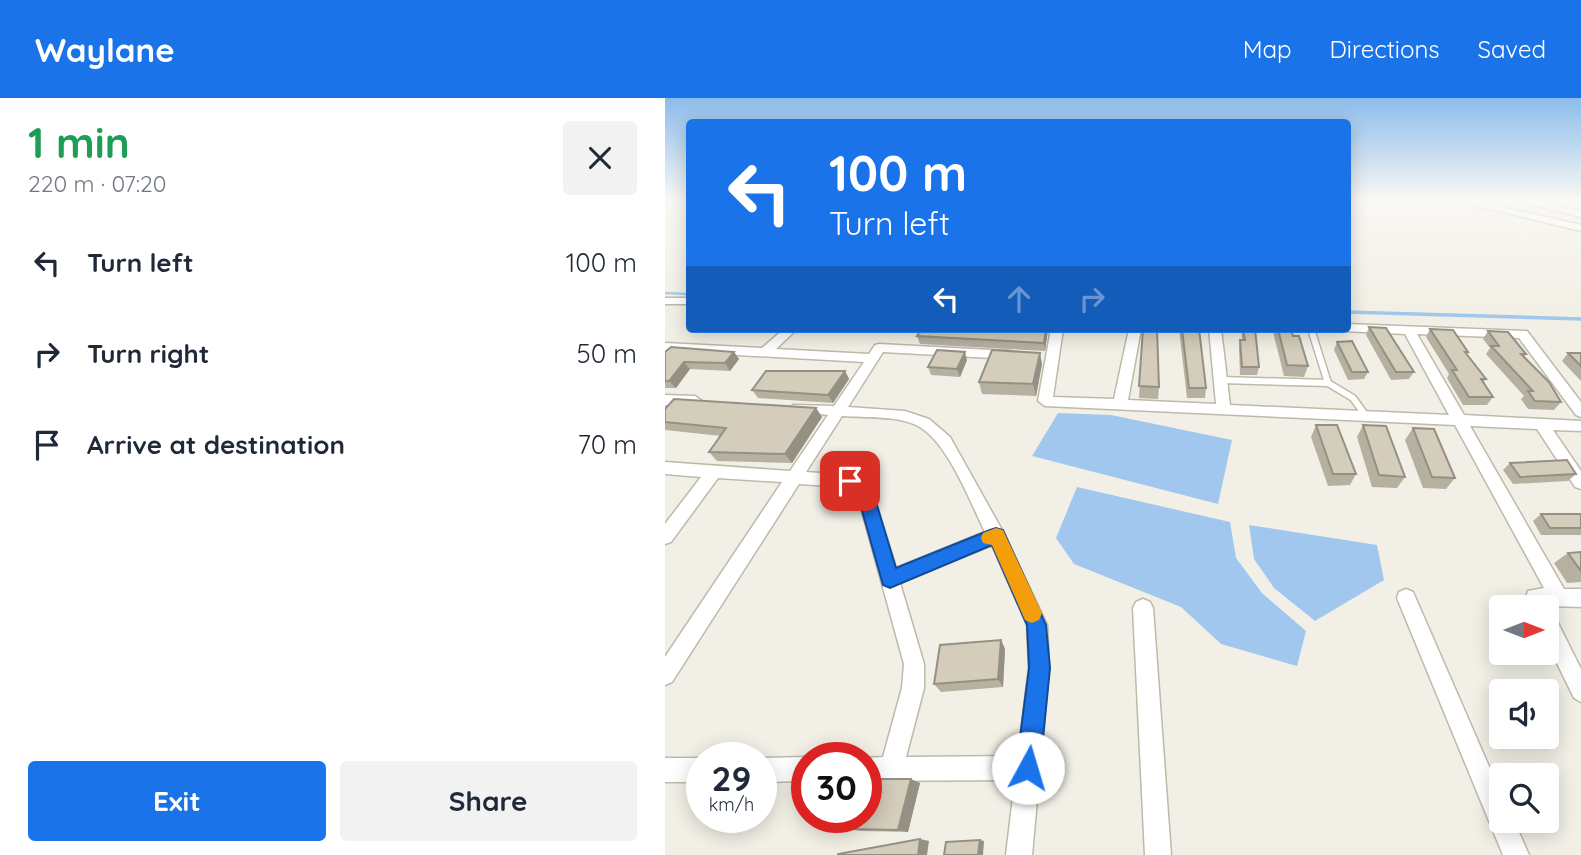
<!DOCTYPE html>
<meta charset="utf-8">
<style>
:root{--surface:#fff;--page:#f2f2f3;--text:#1f2937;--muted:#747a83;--accent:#1a73e8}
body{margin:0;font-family:Quicksand,sans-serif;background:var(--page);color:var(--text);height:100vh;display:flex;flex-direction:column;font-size:26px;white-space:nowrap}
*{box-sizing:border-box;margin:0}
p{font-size:23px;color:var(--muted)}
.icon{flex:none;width:38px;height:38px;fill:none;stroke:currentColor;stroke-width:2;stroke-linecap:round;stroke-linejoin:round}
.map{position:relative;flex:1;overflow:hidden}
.sheet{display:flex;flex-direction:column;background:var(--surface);width:665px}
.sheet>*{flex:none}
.hud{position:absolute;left:21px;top:21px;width:665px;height:214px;border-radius:7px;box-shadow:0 4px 18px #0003;background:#1a73e8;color:#fff;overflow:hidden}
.needle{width:46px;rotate:90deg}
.controls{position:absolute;left:824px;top:497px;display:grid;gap:14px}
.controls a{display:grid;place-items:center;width:70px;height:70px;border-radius:7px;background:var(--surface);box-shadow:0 4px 18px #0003;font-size:35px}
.speed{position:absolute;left:21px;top:644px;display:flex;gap:14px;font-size:35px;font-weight:700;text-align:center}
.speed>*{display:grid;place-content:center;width:91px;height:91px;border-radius:50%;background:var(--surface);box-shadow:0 4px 18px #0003;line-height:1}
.speed small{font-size:18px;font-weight:400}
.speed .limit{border:10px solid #d22;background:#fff;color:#111}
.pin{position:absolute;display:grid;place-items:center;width:60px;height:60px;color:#fff;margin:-30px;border-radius:14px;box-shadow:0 4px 10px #0006}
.me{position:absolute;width:77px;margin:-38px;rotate:6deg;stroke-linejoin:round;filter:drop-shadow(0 0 5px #0008)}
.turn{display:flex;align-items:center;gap:24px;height:147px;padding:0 28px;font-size:32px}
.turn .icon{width:91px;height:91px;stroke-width:2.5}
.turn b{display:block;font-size:49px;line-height:60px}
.lanes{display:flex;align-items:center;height:66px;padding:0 28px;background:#0003;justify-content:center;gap:35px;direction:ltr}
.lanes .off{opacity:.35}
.round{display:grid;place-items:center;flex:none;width:74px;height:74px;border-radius:7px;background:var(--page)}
.summary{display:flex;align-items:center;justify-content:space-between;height:119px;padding:0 28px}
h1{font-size:42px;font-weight:800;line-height:52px;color:#1e9e55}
.action{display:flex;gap:14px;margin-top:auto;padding:14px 28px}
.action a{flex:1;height:80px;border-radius:7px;background:var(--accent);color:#fff;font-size:28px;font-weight:800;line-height:80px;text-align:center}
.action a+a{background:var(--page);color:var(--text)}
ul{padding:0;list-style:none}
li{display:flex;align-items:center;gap:21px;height:91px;padding:0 28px}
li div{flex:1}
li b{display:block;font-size:26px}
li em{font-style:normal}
header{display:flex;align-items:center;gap:42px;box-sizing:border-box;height:98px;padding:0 35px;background:var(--accent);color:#fff}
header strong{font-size:33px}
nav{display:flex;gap:38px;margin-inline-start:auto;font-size:24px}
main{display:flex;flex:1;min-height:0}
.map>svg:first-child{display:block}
.water{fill:#a2c7ef}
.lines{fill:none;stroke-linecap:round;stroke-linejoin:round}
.stream-far1{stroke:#a2c7ef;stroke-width:2.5}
.stream{stroke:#a2c7ef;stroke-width:3.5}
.service-casing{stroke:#beb9a8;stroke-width:9}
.minor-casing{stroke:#beb9a8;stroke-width:3}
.service{stroke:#fff;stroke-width:6}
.minor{fill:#fff;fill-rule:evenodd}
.wall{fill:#b6b0a1}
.shaded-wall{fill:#949083}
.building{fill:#d4cdbb;stroke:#949083;stroke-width:2}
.route{fill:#1a73e8;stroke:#114b97;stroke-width:2}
.slow{fill:#f59e0b}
</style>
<header>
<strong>Waylane</strong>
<nav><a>Map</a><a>Directions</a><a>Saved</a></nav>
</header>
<main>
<section class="sheet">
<div class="summary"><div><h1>1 min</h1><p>220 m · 07:20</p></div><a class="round"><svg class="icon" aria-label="close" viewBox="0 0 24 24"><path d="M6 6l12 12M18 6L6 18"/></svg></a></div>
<ul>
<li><svg class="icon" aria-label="left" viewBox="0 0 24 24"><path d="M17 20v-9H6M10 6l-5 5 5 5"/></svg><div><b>Turn left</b></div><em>100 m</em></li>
<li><svg class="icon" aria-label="right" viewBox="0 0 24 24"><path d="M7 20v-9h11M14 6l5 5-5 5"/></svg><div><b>Turn right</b></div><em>50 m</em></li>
<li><svg class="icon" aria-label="arrive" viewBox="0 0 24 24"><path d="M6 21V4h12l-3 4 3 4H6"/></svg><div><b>Arrive at destination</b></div><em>70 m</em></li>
</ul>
<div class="action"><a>Exit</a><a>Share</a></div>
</section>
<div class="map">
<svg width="916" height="757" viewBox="0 0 916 757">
<rect width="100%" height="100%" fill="#f2f0e6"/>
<!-- water -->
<path class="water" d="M393,315L446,317L567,342L553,406L367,358Z
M412,389L565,424L571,460L597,495L641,533L632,568L556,546L516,509L409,466L391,440Z
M584,427L712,447L719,482L650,523L609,490L589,461Z"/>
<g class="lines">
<!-- stream-far1 -->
<path class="stream-far1" d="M0,195L24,196"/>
<!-- stream -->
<path class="stream" d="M682,214L916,221"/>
<defs>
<path id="service" d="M646,231L663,285
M556,282L663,285L688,300L701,318"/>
<path id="minor" d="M783,101H801L916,127V133Z
M846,101H864L916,113V119Z
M0,200H24V206H0Z
M682,226L862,233L916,304V319L911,317L854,240L752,236L799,317L916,323V333L888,332L916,373V391L910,389L872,331L805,328L899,491H916V509L884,508L882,515L889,517L916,571V604L909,600L882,545V509H865L861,499L863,493L879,490L790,327L380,308L373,303L386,231H398L388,299L449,301L464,231H476L463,302L551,306L544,231H556L565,307L784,317L740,236L678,233L682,231Z
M119,231H132L111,251L204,256L210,247L214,246L345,253L351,257L345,261L218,254L183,309L240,313L264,321L285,339L337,432L382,527L384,570L367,757H341L350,682L201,683L200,660L218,659L237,590L239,566L192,395L182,389L134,386L7,584L0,587V559L117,384L53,380L6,444L0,446V426L36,379L0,376V364L125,373L163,317L128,313L126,310L128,307L169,308L199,264L0,253V245L97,250ZM177,318C201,320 231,317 253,328C283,344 305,404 320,434L231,470L205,386L185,377L141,374ZM327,447L362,527L364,570L353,658L241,659L259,590V566L235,485Z
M0,297L30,298L37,303L30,308L0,307Z
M741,491L748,494L836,696V723H849L864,757H838L732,500L734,494Z
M478,501L485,504L488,510L506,757H480L468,510L471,504Z
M142,659V683L96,684V660Z
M0,660H37V684H0Z"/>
</defs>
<!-- service casing -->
<use href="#service" class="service-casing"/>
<!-- minor casing -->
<use href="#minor" class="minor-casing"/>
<!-- service -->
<use href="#service" class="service"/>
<!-- minor -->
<use href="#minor" class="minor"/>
</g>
<!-- wall -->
<path class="wall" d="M704,229L749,274L744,281L726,282L701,237Z
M383,231L380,253L255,246L252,238Z
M478,231L494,289L493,301L474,300Z
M514,231H534L541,290L540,300H522Z
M576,231H590L594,269L592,277H575L574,250L575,242H577Z
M609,231H626L628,238L643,268L639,279L619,278L608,234Z
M765,231L803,254L802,257L821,281L818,285L828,299L822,307H798L782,280L784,276L761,239Z
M823,233L861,256L859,259L896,304L889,312L863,311L856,301L859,298L821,256L825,250L818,241Z
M672,244L703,274L699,281L683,282L669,252Z
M0,254H69L74,261L65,273L25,271L11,290H0Z
M903,255H916V283L897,263Z
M302,262L295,279L266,277L263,269Z
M377,266L371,298L317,296L314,284Z
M180,273L184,281L168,305L93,300L87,292Z
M151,310L157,319L127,365L52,363L44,354L56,338L0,332V311Z
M651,327L691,376L685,387L663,388L646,339Z
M698,327L740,379L732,390L707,389L692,339Z
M748,330L790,380L781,391L758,390L740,342Z
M845,365L911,376L903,383L848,386L838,372Z
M876,416H916V437H876L868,423Z
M916,454V484L902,485L889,465L903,455Z
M336,542L340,551L338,589L276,594L269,586Z
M255,685L243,734L196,733L185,731Z"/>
<!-- shaded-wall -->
<path class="shaded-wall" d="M381,231H383L380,253L379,245Z
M69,254L74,261L65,273L60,265Z
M300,254L302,262L295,279L292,271Z
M375,255L377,266L371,298L368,286Z
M19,264L25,271L11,290L4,283Z
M180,273L184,281L168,305L163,297Z
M151,310L157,319L127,365L120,356Z
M336,542L340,551L338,589L333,581Z
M246,681L255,685L243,734L233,732Z
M255,741L264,743L262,757H253Z
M315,742L319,743L318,757H313Z"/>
<!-- building -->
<path class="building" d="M704,229L721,230L749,274H731Z
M256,231H381L379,245L252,238Z
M478,231H492L494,289L474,288Z
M517,231H534L541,290H524Z
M578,231H590L594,269H577L575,242H580Z
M613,231H626L628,238H634L643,268L622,267Z
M765,231L788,232L803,254H800L821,281H816L828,299H804L787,272H792Z
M823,233L843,234L861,256H856L884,284L896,304L870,303L863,293H868L826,248H834Z
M687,243L703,274H687L672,244Z
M6,249L69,254L60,265L19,264L4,283H0V254Z
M272,252L300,254L292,271L263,269Z
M327,252L375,255L368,286L314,284Z
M903,255H916V268Z
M101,273H180L163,297L87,292Z
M9,301L151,310L120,356L44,354L61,330L0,324V311Z
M651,327H672L691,376H668Z
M698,327L721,328L740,379L714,377Z
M748,330L769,331L790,380L767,379Z
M902,362L911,376L855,379L845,365Z
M876,416H916V430H885Z
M916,454V473L903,455Z
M336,542L333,581L269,586L275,547Z
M201,681H246L233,732L185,731L188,719H201Z
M255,741L253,757H173V756Z
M315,742L313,757H279L281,744Z"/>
<!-- sky -->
<linearGradient id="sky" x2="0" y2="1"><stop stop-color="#8cbceb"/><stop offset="0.49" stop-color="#f9f8f4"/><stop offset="1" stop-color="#f9f8f4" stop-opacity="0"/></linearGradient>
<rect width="916" height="207" fill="url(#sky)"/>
<!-- route -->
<path class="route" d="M185,377L205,387L207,391L231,470L325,432L331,430L338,432L381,527L385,570L375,670L371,679L363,682L355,679L351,670L364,570L362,527L327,447L225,490L218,487L192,395L177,383Z"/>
<!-- slow -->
<path class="slow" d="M331,430L338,432L374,509L377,515L374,522L367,525L360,522L327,447L318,445L316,440L318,435Z"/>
</svg>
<div class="controls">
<a><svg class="needle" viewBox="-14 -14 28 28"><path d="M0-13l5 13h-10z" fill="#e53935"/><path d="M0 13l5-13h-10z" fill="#747a83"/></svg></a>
<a><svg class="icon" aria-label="sound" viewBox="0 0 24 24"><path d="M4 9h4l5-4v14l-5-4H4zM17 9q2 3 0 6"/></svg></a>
<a><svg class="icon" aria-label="search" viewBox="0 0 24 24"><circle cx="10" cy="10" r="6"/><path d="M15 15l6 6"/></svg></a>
</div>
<div class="speed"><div>29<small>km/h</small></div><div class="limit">30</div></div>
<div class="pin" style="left:185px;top:383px;background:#d93025"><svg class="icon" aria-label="arrive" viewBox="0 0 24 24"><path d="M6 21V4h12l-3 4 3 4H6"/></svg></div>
<svg class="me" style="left:363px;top:670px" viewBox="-20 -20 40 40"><circle r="19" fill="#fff"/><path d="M0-13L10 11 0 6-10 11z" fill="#1a73e8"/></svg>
<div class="hud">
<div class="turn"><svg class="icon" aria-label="left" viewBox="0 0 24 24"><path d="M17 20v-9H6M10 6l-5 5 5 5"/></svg><div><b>100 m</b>Turn left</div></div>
<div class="lanes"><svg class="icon" aria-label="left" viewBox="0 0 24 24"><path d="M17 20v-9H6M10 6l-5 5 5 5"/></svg><svg class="icon off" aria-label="ahead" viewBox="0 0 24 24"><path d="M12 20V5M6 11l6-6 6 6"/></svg><svg class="icon off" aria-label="right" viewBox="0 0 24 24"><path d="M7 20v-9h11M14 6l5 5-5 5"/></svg></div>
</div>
</div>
</main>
